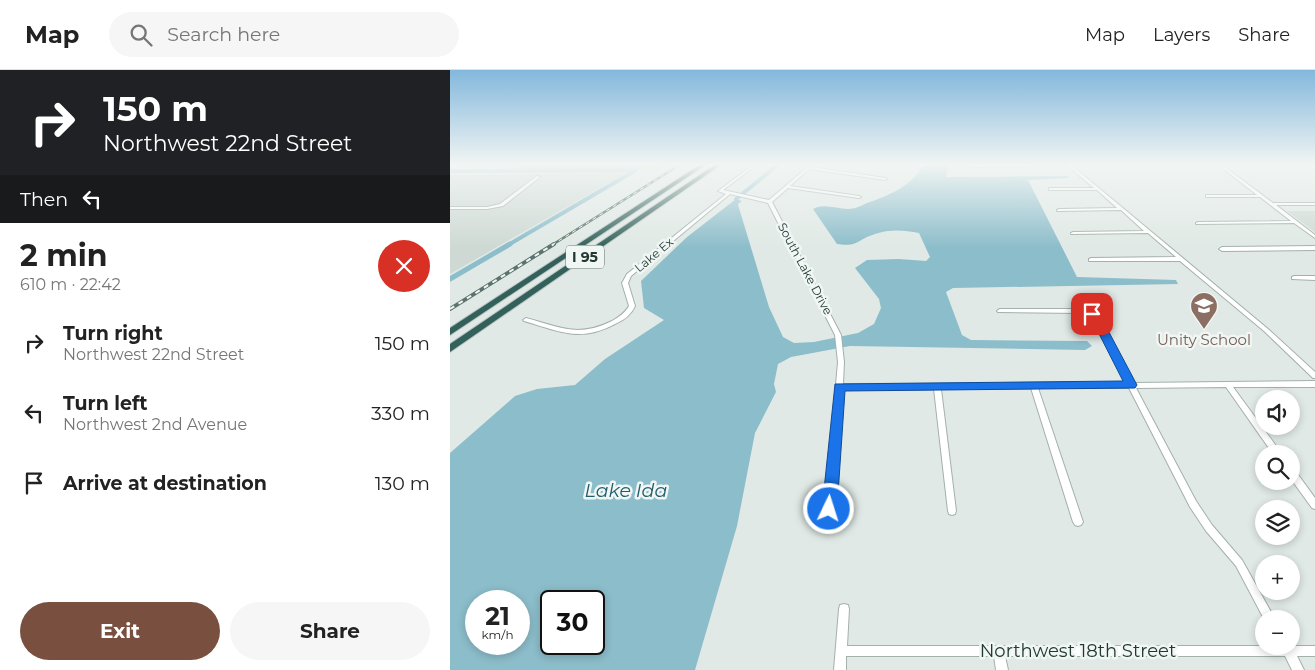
<!DOCTYPE html>
<meta charset="utf-8">
<style>
:root{--surface:#fff;--page:#f6f6f6;--text:#222;--muted:#767676;--line:#e0e0e0;--accent:#79503f}
body{margin:0;font-family:Montserrat,sans-serif;background:var(--page);color:var(--text);height:100vh;display:flex;flex-direction:column;font-size:19px;white-space:nowrap}
*{box-sizing:border-box;margin:0}
p{font-size:16px;color:var(--muted)}
.icon{flex:none;width:28px;height:28px;fill:none;stroke:currentColor;stroke-width:2;stroke-linecap:round;stroke-linejoin:round}
.map{position:relative;flex:1;overflow:hidden}
.panel{display:flex;flex-direction:column;background:var(--surface);width:450px}
.panel>*{flex:none}
.top-card{background:#202124;color:#fff;overflow:hidden}
.controls{position:absolute;left:805px;top:320px;display:grid;gap:10px}
.controls a{display:grid;place-items:center;width:45px;height:45px;border-radius:50%;background:var(--surface);box-shadow:0 2px 8px #0003;font-size:25px}
.speed{position:absolute;left:15px;top:520px;display:flex;gap:10px;font-size:25px;font-weight:700;text-align:center}
.speed>*{display:grid;place-content:center;width:65px;height:65px;border-radius:50%;background:var(--surface);box-shadow:0 2px 8px #0003;line-height:1}
.speed small{font-size:12px;font-weight:400}
.speed .limit{border:2px solid #111;border-radius:8px;background:#fff;color:#111}
.pin{position:absolute;display:grid;place-items:center;width:42px;height:42px;color:#fff;margin:-21px;border-radius:10px;box-shadow:0 2px 8px #0006}
.me{position:absolute;width:55px;margin:-28px;rotate:4deg;stroke-linejoin:round;filter:drop-shadow(0 0 4px #0008)}
.turn{display:flex;align-items:center;gap:18px;height:105px;padding:0 20px;font-size:22px}
.turn .icon{width:65px;height:65px;stroke-width:2.5}
.turn b{display:block;font-size:35px;line-height:42px}
.then{display:flex;align-items:center;height:48px;padding:0 20px;background:#0003;gap:10px;font-size:19px}
.round{display:grid;place-items:center;flex:none;width:52px;height:52px;border-radius:26px;background:var(--page)}
.summary{display:flex;align-items:center;justify-content:space-between;height:85px;padding:0 20px}
h1{font-size:30px;font-weight:700;line-height:38px}
.primary-button{display:flex;gap:10px;margin-top:auto;padding:10px 20px}
.primary-button a{flex:1;height:58px;border-radius:30px;background:var(--accent);color:#fff;font-size:20px;font-weight:700;line-height:58px;text-align:center}
.primary-button a+a{background:var(--page);color:var(--text)}
ul{padding:0;list-style:none}
li{display:flex;align-items:center;gap:15px;height:70px;padding:0 20px}
li div{flex:1}
li b{display:block;font-size:19px}
li em{font-style:normal}
header{display:flex;align-items:center;gap:30px;box-sizing:border-box;height:70px;padding:0 25px;background:var(--surface);border-bottom:1px solid var(--line)}
header strong{font-size:24px}
nav{display:flex;gap:28px;margin-inline-start:auto;font-size:18px}
.search{width:350px;height:45px;background:var(--page);display:flex;align-items:center;gap:12px;box-sizing:border-box;padding:0 18px;border-radius:28px;color:var(--muted);font-size:19px}
main{display:flex;flex:1;min-height:0}
.map>svg:first-child{display:block}
.built{fill:#ced9d4}
.green{fill:#bad9c4}
.water{fill:#8cbdca;fill-rule:evenodd}
.lines{fill:none;stroke-linecap:round;stroke-linejoin:round}
.canal-far1{stroke:#8cbdca;stroke-width:4}
.canal{stroke:#8cbdca;stroke-width:5}
.minor-casing{stroke:#a3b0ac;stroke-width:2}
.highway-casing{stroke:#bdc3c2;stroke-width:2}
.minor{fill:#fff;fill-rule:evenodd}
.highway{fill:#31615a;fill-rule:evenodd}
.rail-far1-casing{stroke:#5c736e;stroke-width:2.5}
.rail-casing{stroke:#5c736e;stroke-width:4}
.rail-far1{stroke:#f0f6f3;stroke-width:1;stroke-dasharray:4;stroke-linecap:butt}
.rail{stroke:#f0f6f3;stroke-width:2;stroke-dasharray:5;stroke-linecap:butt}
.route{fill:#1a73e8;stroke:#114b97}
.labels{text-anchor:middle;stroke-width:5;stroke-linejoin:round;paint-order:stroke}
.far-street-label{font-size:12px;fill:#223833;stroke:#f0f6f3}
.shield{fill:#f0f6f3;stroke:#60716d;stroke-width:1}
.shield-label{font-size:14px;font-weight:bold;fill:#223833}
.education-label{font-size:15px;fill:#785e54;stroke:#f0f6f3}
.near-street-label{font-size:18px;fill:#223833;stroke:#f0f6f3}
.near-water-label{font-size:19px;font-style:italic;fill:#225d6d;stroke:#f0f6f3}
</style>
<header>
<strong>Map</strong>
<div class="search"><svg class="icon" aria-label="search" viewBox="0 0 24 24"><circle cx="10" cy="10" r="6"/><path d="M15 15l6 6"/></svg>Search here</div>
<nav><a>Map</a><a>Layers</a><a>Share</a></nav>
</header>
<main>
<section class="panel">
<div class="top-card">
<div class="turn"><svg class="icon" aria-label="right" viewBox="0 0 24 24"><path d="M7 20v-9h11M14 6l5 5-5 5"/></svg><div><b>150 m</b>Northwest 22nd Street</div></div>
<div class="then">Then<svg class="icon" aria-label="left" viewBox="0 0 24 24"><path d="M17 20v-9H6M10 6l-5 5 5 5"/></svg></div>
</div>
<div class="summary"><div><h1>2 min</h1><p>610 m · 22:42</p></div><a class="round" style="background:#d93025;color:#fff"><svg class="icon" aria-label="close" viewBox="0 0 24 24"><path d="M6 6l12 12M18 6L6 18"/></svg></a></div>
<ul>
<li><svg class="icon" aria-label="right" viewBox="0 0 24 24"><path d="M7 20v-9h11M14 6l5 5-5 5"/></svg><div><b>Turn right</b><p>Northwest 22nd Street</p></div><em>150 m</em></li>
<li><svg class="icon" aria-label="left" viewBox="0 0 24 24"><path d="M17 20v-9H6M10 6l-5 5 5 5"/></svg><div><b>Turn left</b><p>Northwest 2nd Avenue</p></div><em>330 m</em></li>
<li><svg class="icon" aria-label="arrive" viewBox="0 0 24 24"><path d="M6 21V4h12l-3 4 3 4H6"/></svg><div><b>Arrive at destination</b></div><em>130 m</em></li>
</ul>
<div class="primary-button"><a>Exit</a><a>Share</a></div>
</section>
<div class="map">
<svg width="865" height="600" viewBox="0 0 865 600">
<rect width="100%" height="100%" fill="#e0e9e5"/>
<!-- built -->
<path class="built" d="M176,103L0,204V105Z
M837,141H865V162Z"/>
<!-- green -->
<path class="green" d="M70,94H218L210,99L61,100Z"/>
<!-- water -->
<path class="water" d="M474,94H498L496,107L618,106L619,108L578,110L627,207L726,210L728,214L503,218L496,222L512,265L521,270L637,271L642,276L635,280L400,276L341,287L328,294L324,314L326,322L305,363L287,456L245,600H0V383L65,326L87,319L125,315L155,289L214,250L194,238L191,211L237,167L286,129L292,131L288,134L289,138L319,237L333,267L344,273L364,272L408,263L424,254L431,238L429,229L405,198L417,190L449,189L476,191L480,187L469,163C454,160 439,159 425,164C406,170 409,177 387,174L363,139C374,133 387,139 398,139C404,139 411,136 417,133C440,125 462,116 474,94ZM26,531H69V574H26ZM101,531H144V574H101Z"/>
<g class="lines">
<!-- canal-far1 -->
<path class="canal-far1" d="M0,101L186,100L58,175
M286,129L329,94"/>
<!-- canal -->
<path class="canal" d="M0,209L60,174"/>
<defs>
<path id="minor" d="M48,94H52L47,97H45V95Z
M304,94H308L273,120L319,130L361,94H365L362,97L435,108L437,109L435,110L359,99L340,116L409,126L411,127L409,128L338,118L322,132L391,265L394,292L393,314L676,313L643,247L629,243L548,242L547,241L548,240L550,239H630L647,245L683,313L865,311V317H783L832,384H823L776,317L686,318L746,431L762,455L792,490L825,549H814L786,496L756,461L740,437L679,318H588L633,452L631,455L628,456L625,455L623,452L581,318L491,319L506,441L505,444L502,445L499,444L498,441L484,319L392,320L383,439L382,442L379,443L376,442L375,439L388,292L385,265L318,133L280,124L181,206L178,213L185,236C181,245 174,250 165,254C129,273 109,261 74,251L73,250L76,248C110,257 127,268 162,251C169,247 175,243 179,236L172,213L177,204L276,124L268,121Z
M620,94L818,259L865,302V308H863L814,261L730,191H639V189L641,188L726,187L698,163L621,164V163L623,162L694,161L671,140L607,141V140L609,139L667,138L647,120H599V118H644L618,96L521,97L519,96L521,95Z
M767,94H771L823,133H865V135H826L865,165V168L844,153L746,154V153L748,152L841,151L810,127H756V125H807Z
M809,94H827L825,95H811Z
M87,106L90,107L53,136L37,139H0V137H37L50,134Z
M865,176V180L772,181L769,179L772,177Z
M844,206H865V210L842,209V207Z
M841,398L844,399L865,428V439L862,438L841,409Z
M394,534L398,535L399,539L397,576H865V586H847L854,600H842L835,586H555L558,600H546L544,586H396V600H384L389,539L390,535Z"/>
<path id="highway" d="M251,94H257L0,265V258Z
M266,94H272L0,282V274Z"/>
</defs>
<!-- minor casing -->
<use href="#minor" class="minor-casing"/>
<!-- highway casing -->
<use href="#highway" class="highway-casing"/>
<!-- minor -->
<use href="#minor" class="minor"/>
<!-- highway -->
<use href="#highway" class="highway"/>
<defs>
<path id="rail-far1" d="M102,175L231,94"/>
<path id="rail" d="M0,239L104,174"/>
</defs>
<!-- rail-far1 casing -->
<use href="#rail-far1" class="rail-far1-casing"/>
<!-- rail casing -->
<use href="#rail" class="rail-casing"/>
<!-- rail-far1 -->
<use href="#rail-far1" class="rail-far1"/>
<!-- rail -->
<use href="#rail" class="rail"/>
</g>
<!-- sky -->
<linearGradient id="sky" x2="0" y2="1"><stop stop-color="#83b8dc"/><stop offset="0.53" stop-color="#f1f5f3"/><stop offset="1" stop-color="#f1f5f3" stop-opacity="0"/></linearGradient>
<rect width="865" height="178" fill="url(#sky)"/>
<!-- route -->
<path class="route" d="M642,241L652,249L687,315L685,318L395,321L387,439L385,444L379,446L374,444L372,439L385,314L673,311L642,250L637,244Z"/>
<!-- icons -->
<defs>
<symbol id="school-pin" viewBox="-11 -11 22 30"><path d="M0 17L-7.5 6A9.5 9.5 0 1 1 7.5 6Z" fill="#8d6e63" stroke="#f0f6f3"/><path d="M0-5L7-2L0 1L-7-2ZM-4 1L0 2.5L4 1V4Q0 6-4 4Z" fill="#fff"/></symbol>
</defs>
<g fill-rule="evenodd">
<use href="#school-pin" x="738" y="220" width="32" height="43"/>
</g>
<g class="labels">
<!-- far-street labels -->
<g class="far-street-label">
<text transform="translate(204 185) rotate(-40)" y="4">Lake Ex</text>
<text transform="translate(355 199) rotate(62)" y="4">South Lake Drive</text>
</g>
<!-- shield labels -->
<rect class="shield" x="116" y="175.5" width="38" height="23" rx="4"/>
<g class="shield-label">
<text x="135" y="192">I 95</text>
</g>
<!-- education labels -->
<g class="education-label">
<text x="754" y="275">Unity School</text>
</g>
<!-- near-street labels -->
<g class="near-street-label">
<text x="628" y="587">Northwest 18th Street</text>
</g>
<!-- near-water labels -->
<g class="near-water-label">
<text x="176" y="427">Lake Ida</text>
</g>
</g>
</svg>
<div class="controls">
<a><svg class="icon" aria-label="sound" viewBox="0 0 24 24"><path d="M4 9h4l5-4v14l-5-4H4zM17 9q2 3 0 6"/></svg></a>
<a><svg class="icon" aria-label="search" viewBox="0 0 24 24"><circle cx="10" cy="10" r="6"/><path d="M15 15l6 6"/></svg></a>
<a><svg class="icon" aria-label="layers" viewBox="0 0 24 24"><path d="M12 4l9 5-9 5-9-5zM3 14l9 5 9-5"/></svg></a>
<a>+</a>
<a>−</a>
</div>
<div class="speed"><div>21<small>km/h</small></div><div class="limit">30</div></div>
<div class="pin" style="left:642px;top:244px;background:#d93025"><svg class="icon" aria-label="arrive" viewBox="0 0 24 24"><path d="M6 21V4h12l-3 4 3 4H6"/></svg></div>
<svg class="me" style="left:379px;top:439px" viewBox="-20 -20 40 40"><circle r="17" fill="#1a73e8" stroke="#fff" stroke-width="3"/><path d="M0-11L8 9 0 5-8 9z" fill="#fff"/></svg>
</div>
</main>
